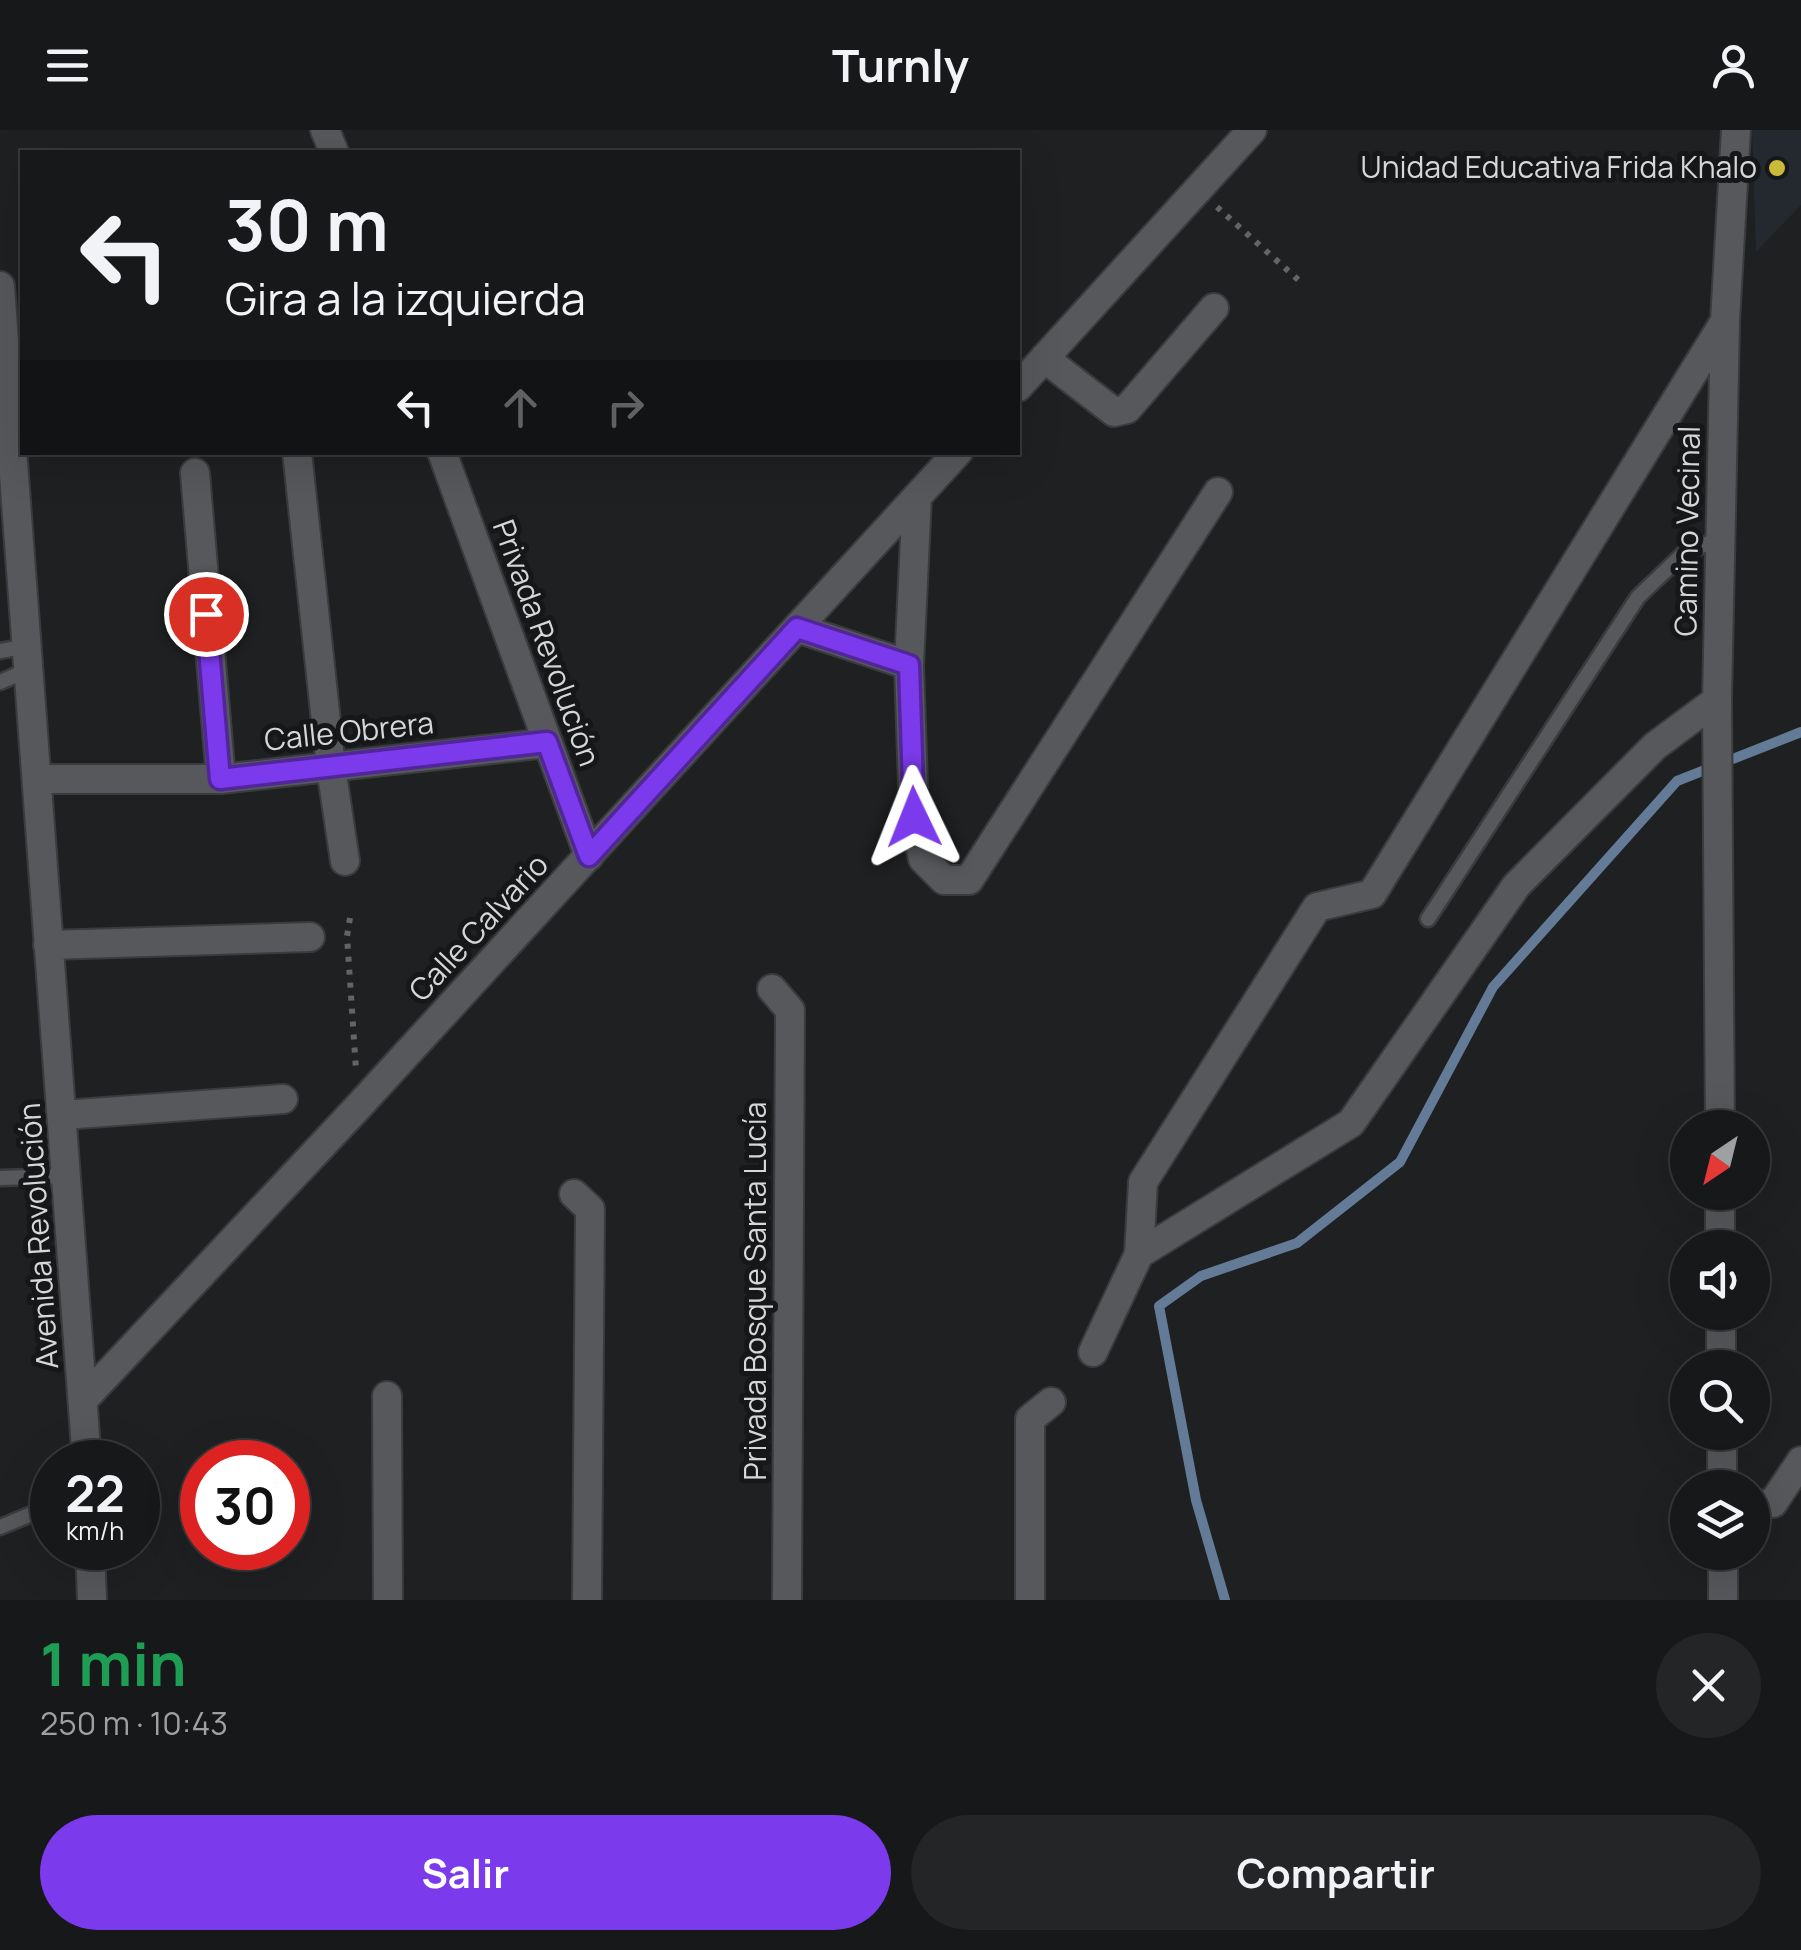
<!DOCTYPE html>
<html lang="es">
<meta charset="utf-8">
<style>
:root{--surface:#16181a;--page:#232527;--text:#f1f3f6;--muted:#9ea0a2;--line:#353739;--accent:#7c3aed}
body{margin:0;font-family:Manrope,sans-serif;background:var(--page);color:var(--text);height:100vh;display:flex;flex-direction:column;font-size:38px;white-space:nowrap}
*{box-sizing:border-box;margin:0}
p{font-size:32px;color:var(--muted)}
.icon{flex:none;width:55px;height:55px;fill:none;stroke:currentColor;stroke-width:2;stroke-linecap:round;stroke-linejoin:round}
.map{position:relative;height:1470px;overflow:hidden}
.sheet{display:flex;flex-direction:column;background:var(--surface);flex:1}
.sheet>*{flex:none}
.banner{position:absolute;left:20px;top:20px;width:1000px;height:305px;border-radius:0px;box-shadow:0 10px 40px #0002,0 0 0 2px var(--line);background:#16181a;color:var(--text);overflow:hidden}
.needle{width:65px;rotate:215deg}
.tools{position:absolute;left:1670px;top:980px;display:grid;gap:20px}
.tools a{display:grid;place-items:center;width:100px;height:100px;border-radius:50%;background:var(--surface);box-shadow:0 10px 40px #0002,0 0 0 2px var(--line);font-size:50px}
.speed{position:absolute;left:30px;top:1310px;display:flex;gap:20px;font-size:50px;font-weight:700;text-align:center}
.speed>*{display:grid;place-content:center;width:130px;height:130px;border-radius:50%;background:var(--surface);box-shadow:0 10px 40px #0002,0 0 0 2px var(--line);line-height:1}
.speed small{font-size:25px;font-weight:400}
.speed .limit{border:15px solid #d22;background:#fff;color:#111}
.pin{position:absolute;display:grid;place-items:center;width:85px;height:85px;color:#fff;margin:-42px;border:5px solid #fff;border-radius:50%;box-shadow:0 2px 10px #0007}
.me{position:absolute;width:110px;margin:-55px;rotate:358deg;stroke-linejoin:round;filter:drop-shadow(0 0 8px #0008)}
.turn{display:flex;align-items:center;gap:35px;height:210px;padding:0 40px;font-size:45px}
.turn .icon{width:130px;height:130px;stroke-width:2.5}
.turn b{display:block;font-size:70px;line-height:85px}
.lanes{display:flex;align-items:center;height:95px;padding:0 40px;background:#0003;justify-content:center;gap:50px;direction:ltr}
.lanes .off{opacity:.35}
.round{display:grid;place-items:center;flex:none;width:105px;height:105px;border-radius:52px;background:var(--page)}
.summary{display:flex;align-items:center;justify-content:space-between;height:170px;padding:0 40px}
h1{font-size:60px;font-weight:700;line-height:75px;color:#1e9e55}
.primary-button{display:flex;gap:20px;margin-top:auto;padding:20px 40px}
.primary-button a{flex:1;height:115px;border-radius:60px;background:var(--accent);color:#fff;font-size:40px;font-weight:700;line-height:115px;text-align:center}
.primary-button a+a{background:var(--page);color:var(--text)}
header{display:flex;justify-content:space-between;align-items:center;height:130px;padding:0 40px;background:var(--surface);font-size:45px;font-weight:700}
.map>svg:first-child{display:block}
.built{fill:#242930}
.lines{fill:none;stroke-linecap:round;stroke-linejoin:round}
.stream{stroke:#647b98;stroke-width:10}
.service-casing{stroke:#393b3d;stroke-width:19}
.minor-casing{stroke:#393b3d;stroke-width:32}
.path{stroke:#626466;stroke-width:6;stroke-dasharray:5 8;stroke-linecap:butt}
.service{stroke:#56585b;stroke-width:14}
.minor{stroke:#56585b;stroke-width:28}
.route-casing{stroke:#51269a;stroke-width:25}
.route{stroke:#7c3aed;stroke-width:18}
.poi-dot{fill:#caba3a;stroke:#151719;stroke-width:4}
.labels{text-anchor:middle;stroke-width:10;stroke-linejoin:round;paint-order:stroke}
.poi-label{font-size:30px;fill:#d5d7d8;stroke:#151719;text-anchor:end}
.street-label{font-size:30px;fill:#d5d7d8;stroke:#151719}
</style>
<header><svg class="icon" aria-label="menu" viewBox="0 0 24 24"><path d="M4 6h16M4 12h16M4 18h16"/></svg>Turnly<svg class="icon" aria-label="person" viewBox="0 0 24 24"><circle cx="12" cy="8" r="4"/><path d="M4 21q1-7 8-7t8 7"/></svg></header>
<div class="map">
<svg width="1801" height="1470" viewBox="0 0 1801 1470">
<rect width="100%" height="100%" fill="#1e2022"/>
<!-- built -->
<path class="built" d="M1752,0H1801V75L1756,122Z"/>
<g class="lines">
<!-- stream -->
<path class="stream" d="M1225,1470L1196,1370L1159,1176L1201,1146L1297,1113L1400,1032L1493,857L1677,651L1801,602"/>
<defs>
<path id="service" d="M0,521L27,516
M0,552L28,540
M1428,789L1638,467L1684,423L1721,408
M0,1048L67,1046
M0,1397L44,1379L52,1380"/>
<path id="minor" d="M325,0L334,22
M0,156L87,1332
M1044,228L1114,282L1127,279L1214,178
M1018,257L1252,0
M297,322L331,638L345,731
M442,322L589,726
M195,343L221,649
M917,367L909,535L914,687L923,729L944,750H969L1218,362
M797,498L909,535
M38,649H221L547,613
M48,815L310,807
M772,859L790,880L787,1470
M63,985L283,969
M1720,998L1717,570L1725,194
M1720,1062V1118
M574,1064L590,1079L587,1470
M1139,1124L1143,1052L1317,777L1372,764L1725,191L1736,0
M1721,1182V1238
M1093,1222L1139,1124L1351,993L1516,756L1655,616L1717,570
M387,1266L388,1470
M84,1269L359,976L958,322
M1722,1302V1358
M1752,1376L1773,1373L1801,1331
M90,1418L92,1470
M1723,1422V1470
M1030,1470V1289L1051,1272"/>
</defs>
<!-- service casing -->
<use href="#service" class="service-casing"/>
<!-- minor casing -->
<use href="#minor" class="minor-casing"/>
<!-- path -->
<path class="path" d="M1217,77L1304,155
M350,788L347,806L356,940"/>
<!-- service -->
<use href="#service" class="service"/>
<!-- minor -->
<use href="#minor" class="minor"/>
</g>
<g class="lines">
<defs>
<path id="route" d="M206,484L220,649L547,612L589,726L797,498L909,535L914,687"/>
</defs>
<!-- route casing -->
<use href="#route" class="route-casing"/>
<!-- route -->
<use href="#route" class="route"/>
</g>
<!-- markers -->
<circle class="poi-dot" cx="1777" cy="38" r="10"/>
<g class="labels">
<!-- poi labels -->
<g class="poi-label">
<text x="1757" y="48">Unidad Educativa Frida Khalo</text>
</g>
<!-- street labels -->
<g class="street-label">
<text transform="translate(1688 401) rotate(-89)" y="10">Camino Vecinal</text>
<text transform="translate(546 513) rotate(70)" y="10">Privada Revolución</text>
<text transform="translate(349 602) rotate(-6)" y="10">Calle Obrera</text>
<text transform="translate(479 798) rotate(-47)" y="10">Calle Calvario</text>
<text transform="translate(39 1106) rotate(-94)" y="10">Avenida Revolución</text>
<text transform="translate(756 1161) rotate(-90)" y="10">Privada Bosque Santa Lucía</text>
</g>
</g>
</svg>
<div class="tools">
<a><svg class="needle" viewBox="-14 -14 28 28"><path d="M0-13l5 13h-10z" fill="#e53935"/><path d="M0 13l5-13h-10z" fill="#9ea0a2"/></svg></a>
<a><svg class="icon" aria-label="sound" viewBox="0 0 24 24"><path d="M4 9h4l5-4v14l-5-4H4zM17 9q2 3 0 6"/></svg></a>
<a><svg class="icon" aria-label="search" viewBox="0 0 24 24"><circle cx="10" cy="10" r="6"/><path d="M15 15l6 6"/></svg></a>
<a><svg class="icon" aria-label="layers" viewBox="0 0 24 24"><path d="M12 4l9 5-9 5-9-5zM3 14l9 5 9-5"/></svg></a>
</div>
<div class="speed"><div>22<small>km/h</small></div><div class="limit">30</div></div>
<div class="pin" style="left:206px;top:484px;background:#d93025"><svg class="icon" aria-label="arrive" viewBox="0 0 24 24"><path d="M6 21V4h12l-3 4 3 4H6"/></svg></div>
<svg class="me" style="left:914px;top:687px" viewBox="-20 -20 40 40"><path d="M0-17L14 15 0 8-14 15z" fill="#7c3aed" stroke="#fff" stroke-width="4"/></svg>
<div class="banner">
<div class="turn"><svg class="icon" aria-label="left" viewBox="0 0 24 24"><path d="M17 20v-9H6M10 6l-5 5 5 5"/></svg><div><b>30 m</b>Gira a la izquierda</div></div>
<div class="lanes"><svg class="icon" aria-label="left" viewBox="0 0 24 24"><path d="M17 20v-9H6M10 6l-5 5 5 5"/></svg><svg class="icon off" aria-label="ahead" viewBox="0 0 24 24"><path d="M12 20V5M6 11l6-6 6 6"/></svg><svg class="icon off" aria-label="right" viewBox="0 0 24 24"><path d="M7 20v-9h11M14 6l5 5-5 5"/></svg></div>
</div>
</div>
<section class="sheet">
<div class="summary"><div><h1>1 min</h1><p>250 m · 10:43</p></div><a class="round"><svg class="icon" aria-label="close" viewBox="0 0 24 24"><path d="M6 6l12 12M18 6L6 18"/></svg></a></div>
<div class="primary-button"><a>Salir</a><a>Compartir</a></div>
</section>
